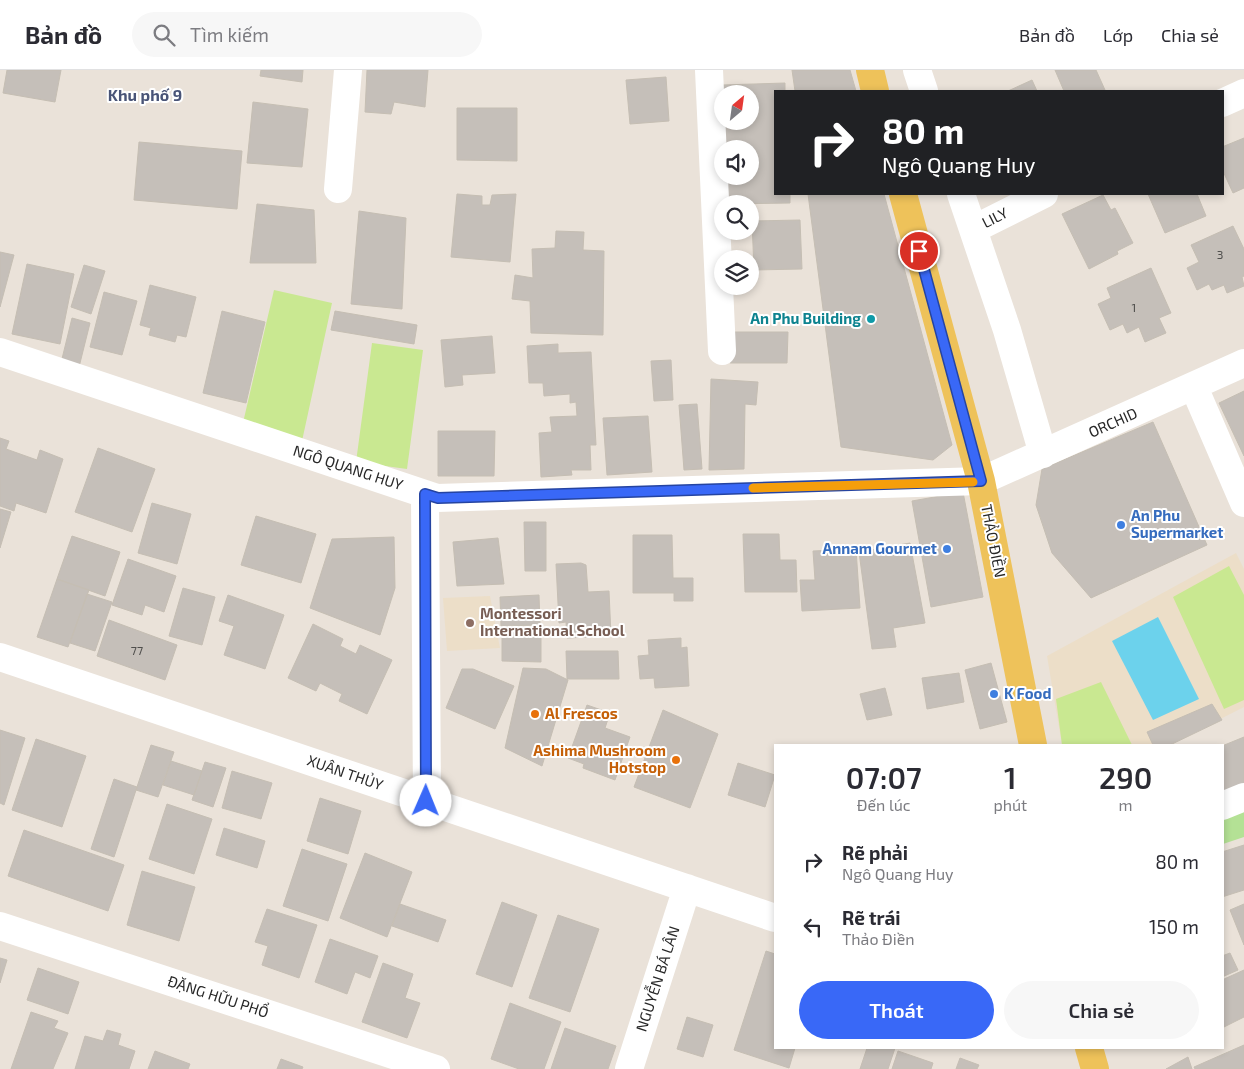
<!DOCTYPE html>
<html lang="vi">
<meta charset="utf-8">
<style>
:root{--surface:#fff;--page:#f7f7f7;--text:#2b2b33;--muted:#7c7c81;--line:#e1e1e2;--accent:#3968f7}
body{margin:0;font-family:"Exo 2",sans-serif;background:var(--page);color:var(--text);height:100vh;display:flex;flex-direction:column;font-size:19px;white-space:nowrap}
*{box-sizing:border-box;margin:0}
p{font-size:16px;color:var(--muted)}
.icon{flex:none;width:28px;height:28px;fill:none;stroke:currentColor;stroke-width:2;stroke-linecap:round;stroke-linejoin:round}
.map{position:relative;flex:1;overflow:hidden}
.side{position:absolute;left:774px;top:674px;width:450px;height:305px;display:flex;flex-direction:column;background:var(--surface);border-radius:0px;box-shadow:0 2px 8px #0003}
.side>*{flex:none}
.guide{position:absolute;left:774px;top:20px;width:450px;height:105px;border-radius:0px;box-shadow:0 2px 8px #0003;background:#202124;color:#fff;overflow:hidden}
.needle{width:32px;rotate:29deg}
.controls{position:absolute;left:714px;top:15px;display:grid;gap:10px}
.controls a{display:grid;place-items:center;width:45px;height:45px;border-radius:50%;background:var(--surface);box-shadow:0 2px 8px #0003;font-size:25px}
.pin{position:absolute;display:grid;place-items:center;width:42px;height:42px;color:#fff;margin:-21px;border:2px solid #fff;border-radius:50%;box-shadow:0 1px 5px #0007}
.me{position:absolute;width:55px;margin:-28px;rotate:1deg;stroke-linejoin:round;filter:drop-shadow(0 0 4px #0008)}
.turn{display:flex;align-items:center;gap:18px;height:105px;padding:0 25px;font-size:22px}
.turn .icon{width:65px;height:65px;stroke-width:2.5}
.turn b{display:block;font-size:35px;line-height:42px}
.eta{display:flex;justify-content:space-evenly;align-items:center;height:85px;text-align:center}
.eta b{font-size:30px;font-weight:600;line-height:35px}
.cta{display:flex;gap:10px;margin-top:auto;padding:10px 25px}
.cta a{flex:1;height:58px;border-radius:30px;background:var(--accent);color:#fff;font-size:20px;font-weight:600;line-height:58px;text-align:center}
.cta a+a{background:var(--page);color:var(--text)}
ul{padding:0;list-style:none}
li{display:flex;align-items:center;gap:15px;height:65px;padding:0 25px}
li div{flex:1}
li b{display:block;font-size:19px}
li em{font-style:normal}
header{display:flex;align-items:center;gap:30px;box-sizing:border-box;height:70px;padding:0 25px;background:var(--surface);border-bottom:1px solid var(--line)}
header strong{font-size:24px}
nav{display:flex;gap:28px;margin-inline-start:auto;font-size:18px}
.search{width:350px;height:45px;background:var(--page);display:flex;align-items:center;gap:12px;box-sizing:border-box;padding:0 18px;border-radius:28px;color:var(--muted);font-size:19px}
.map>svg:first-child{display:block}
.education{fill:#ecdec8}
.green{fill:#b4e195}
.pitch{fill:#c9e891}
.water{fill:#6cd2ec}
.building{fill:#c5bfb9;stroke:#c5beb3}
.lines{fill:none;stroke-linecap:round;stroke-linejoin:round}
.minor{stroke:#fff;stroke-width:28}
.major{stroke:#eec25a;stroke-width:28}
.route-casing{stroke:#2544a1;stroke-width:12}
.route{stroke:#3968f7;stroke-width:9}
.slow{stroke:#f59e0b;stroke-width:9}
.culture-dot{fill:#0f9aa8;stroke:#fff;stroke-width:2}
.shop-dot{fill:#3f7fe0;stroke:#fff;stroke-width:2}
.education-dot{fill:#8d6e63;stroke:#fff;stroke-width:2}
.food-dot{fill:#e8710a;stroke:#fff;stroke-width:2}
.labels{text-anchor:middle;stroke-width:4;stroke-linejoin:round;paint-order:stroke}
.number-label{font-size:12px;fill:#4f4e4c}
.street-label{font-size:15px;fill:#282828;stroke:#fff}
.culture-label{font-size:15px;font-weight:bold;fill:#0d838f;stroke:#fff;text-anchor:end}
.shop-label{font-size:15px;font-weight:bold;fill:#366cbe;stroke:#fff;text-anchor:start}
.education-label{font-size:15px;font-weight:bold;fill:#785e54;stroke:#fff;text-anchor:start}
.food-label{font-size:15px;font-weight:bold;fill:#c56008;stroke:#fff;text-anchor:start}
.neighbourhood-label{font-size:16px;font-weight:bold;fill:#495477;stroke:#fff}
</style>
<header>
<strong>Bản đồ</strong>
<div class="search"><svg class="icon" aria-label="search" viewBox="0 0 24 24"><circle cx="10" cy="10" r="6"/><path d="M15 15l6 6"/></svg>Tìm kiếm</div>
<nav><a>Bản đồ</a><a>Lớp</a><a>Chia sẻ</a></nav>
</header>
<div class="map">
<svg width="1244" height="999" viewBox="0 0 1244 999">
<rect width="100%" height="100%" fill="#eae2d9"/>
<!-- education -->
<path class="education" d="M1236,483L1244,499V637L1169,675H1062L1047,586Z
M490,526L500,578L447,581L443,528Z"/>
<!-- green -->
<path class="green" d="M1244,731V767L1223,774V740Z"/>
<!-- pitch -->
<path class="pitch" d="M274,220L332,233L302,371L242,357Z
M372,273L423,280L407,399L356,392Z
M1229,496L1244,525V630L1224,639L1173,527Z
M1101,612L1132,675H1062L1056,629Z"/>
<!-- water -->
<path class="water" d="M1158,547L1199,629L1153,650L1112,571Z"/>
<!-- building -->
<path class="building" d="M7,0H61L55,32L3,23Z
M261,0H303L302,12L260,6Z
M367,0H428L425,37L394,32L391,44L365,42Z
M792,0H850L856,21H795Z
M1055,0H1096L1105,20L1064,21Z
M666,7L669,51L630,54L626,10Z
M1032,10L1037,21H1008Z
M785,13V21H775V124H790V133L727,134L726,106H750V79H725L724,51H750V24H722V15Z
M253,32L308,39L302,97L247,93Z
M457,38H517V91L457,90Z
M1244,68V118L1233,123L1222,99V77Z
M139,72L242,81L237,139L134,130Z
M457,124L482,126V135H490L492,125L516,124L510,192L451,187Z
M808,124H884L952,375L933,390L841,377Z
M1148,124H1197L1206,146L1165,163Z
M1103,125L1111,140L1115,138L1133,173L1117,181L1118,184L1089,199L1062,144Z
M257,134L314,140L316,193H250Z
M359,141L406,148L402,239L351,234Z
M800,150L802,199L754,200L752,151Z
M1233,156L1244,179V206L1242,207L1244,216L1227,223L1224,215L1212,220L1209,214L1197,220L1187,198L1199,192L1191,175Z
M556,161L584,162L583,180L604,181L603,265L531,263L530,231L512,229L515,205L533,208L532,179L555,178Z
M0,182L14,185L0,237Z
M27,194L74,204L60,274L12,264Z
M84,195L105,201L91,244L71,237Z
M1151,198L1171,243L1159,248L1166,263L1145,272L1139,257L1127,263L1123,254L1110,260L1098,234L1111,228L1107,218Z
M150,215L196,227L186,267L177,265L175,272L149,265L151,258L140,255Z
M104,222L137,231L122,285L90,277Z
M222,241L265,252L246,333L203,323Z
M335,241L417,255L414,274L331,260Z
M72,248L90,253L78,301L60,297Z
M730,262H788L787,293H730Z
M492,266L495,303L462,305L463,315L445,317L441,270Z
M558,274V283L591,282L596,375H590L591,400H571L572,405L541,407L539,363L552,362L550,347L577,346L576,332L570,333V324L544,326L543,313H529L527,276Z
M671,290L673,330L654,331L651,291Z
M711,309L758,312L756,335L745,334L744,399L709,400Z
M1244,321V386L1219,333Z
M697,334L702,399L684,400L679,335Z
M648,346L652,402L607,405L603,348Z
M1153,352L1207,475L1091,528L1052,483L1036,435L1042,399Z
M438,361H495L494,406H438Z
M0,368L9,371L6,379L37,390L40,380L63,389L46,443L16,433L14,441L0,436Z
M98,378L155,399L132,462L75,442Z
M963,422L983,527L931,537L912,431Z
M152,433L191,444L177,494L138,483Z
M0,439L11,442L0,478Z
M256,446L316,464L301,513L241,495Z
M524,452H546V501H525Z
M743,464H779L780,490H796L797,522H745Z
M633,465H672L673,508H693V531H674V523H633Z
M72,466L120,482L105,526L57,509Z
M394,467L395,518L380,565L310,538L332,469Z
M498,468L504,514L457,516L453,472Z
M910,473L925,553L893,558L896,577L872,579L859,482Z
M856,479L860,538L802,541L800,510H815L813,481Z
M128,489L176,506L164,542L145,535L142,545L112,535Z
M581,493L586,495L588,522L609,521L611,566L567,568L566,552L559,553L556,494Z
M57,509L89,520L68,577L37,567Z
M183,518L215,527L202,575L169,566Z
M87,524L112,532L95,581L70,573Z
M228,525L284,545L265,599L224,585L234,556L219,551Z
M539,525L540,555L501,556L500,527Z
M109,550L177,575L165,610L97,586Z
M313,554L343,569L340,576L356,584L360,575L392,590L367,644L339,631L342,624L320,613L316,621L288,608Z
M502,561L541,562V592L502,591Z
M681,568V578L687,577L689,616L655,618L654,608L640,609L638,586L649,585L648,570Z
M566,581H618L619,609H567Z
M991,593L1007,652L980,659L965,600Z
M523,598L546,599L568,610L542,696L505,678Z
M462,599H473L514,616L495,659L446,638Z
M959,603L964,632L927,639L922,608Z
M885,618L892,645L867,650L860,624Z
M1212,634L1222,650L1170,675H1153L1147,662Z
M587,635L610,643L605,658L630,667L615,710L583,698L584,694L568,688Z
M663,640L718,664L690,738L634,717Z
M0,660L25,668L4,735L0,733Z
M1244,667V723L1222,733V676Z
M36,669L86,686L62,757L12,740Z
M151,675L174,682L158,727L136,720Z
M171,691L202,701L194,725L163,715Z
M205,692L226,698L213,737L192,730Z
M738,693L775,705L765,737L728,725Z
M232,701L272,713L261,749L222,738Z
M114,709L137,717L114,787L91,779Z
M320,728L361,741L348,784L307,771Z
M167,734L212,749L194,804L149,789Z
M224,758L265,771L257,798L216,785Z
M24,760L124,795L108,841L8,806Z
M1244,775V820L1222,827V782Z
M302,779L347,794L328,851L283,836Z
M365,783L412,802L387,867L340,848Z
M142,801L195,817L179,871L127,855Z
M502,832L537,845L512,917L476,904Z
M400,834L446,850L438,872L392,856Z
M1244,834V875L1230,840Z
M267,839L317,855L299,908L262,895L268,876L255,872Z
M558,845L599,859L570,942L529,928Z
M330,869L378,886L370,908L355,902L347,924L315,912Z
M766,881L775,884V978H795L789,998L734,980Z
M1230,883L1238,900L1222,907V886Z
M0,888L7,890L0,913Z
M383,893L413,904L405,928L420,933L407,968L362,952Z
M38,898L79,912L68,944L27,930Z
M1244,900V947L1222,958V910Z
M510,933L561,952L544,999H519L491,989Z
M31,942L58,951L54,958L68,963L53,999H11Z
M687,947L713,955L703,987L677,979Z
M565,958L616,976L608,999H551Z
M107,960L121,964L118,975L135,981L129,999H75L85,966L103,971Z
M1244,975V999H1195L1194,997Z
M867,978H895L888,999H860Z
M155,981L190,994L188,999H148Z
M898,981L933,993L931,999H892Z
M1188,987L1192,999H1166Z
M960,988L979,995L977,999H956Z
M281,989L303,997L302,999H277Z"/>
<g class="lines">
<!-- minor -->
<path class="minor" d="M709,0L722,281
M917,0L924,21
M1222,33L1244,23
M338,119L348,0
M961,124L1007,260L1043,384
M974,159L1044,124
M0,282L437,428L981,411L1244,293
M1194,317L1244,433
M425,424L427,731
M0,587L775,848
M1222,736L1244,727
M0,856L436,999
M629,999L687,818"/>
<!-- major -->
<path class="major" d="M870,0L875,21
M903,124L981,411L1033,675
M1089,978L1095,999"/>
</g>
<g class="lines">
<defs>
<path id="route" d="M426,731L425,424L438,428L981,411L919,181"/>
</defs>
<!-- route casing -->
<use href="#route" class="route-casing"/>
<!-- route -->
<use href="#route" class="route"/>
<!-- slow -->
<path class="slow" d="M753,418L973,412"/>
</g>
<!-- markers -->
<circle class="culture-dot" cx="871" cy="249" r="5"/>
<g class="shop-dot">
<circle cx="1121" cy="455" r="5"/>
<circle cx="947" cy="479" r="5"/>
<circle cx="994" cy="624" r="5"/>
</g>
<circle class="education-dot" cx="470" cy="553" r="5"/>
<g class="food-dot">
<circle cx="535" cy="644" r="5"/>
<circle cx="676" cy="690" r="5"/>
</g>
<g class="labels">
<!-- number labels -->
<g class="number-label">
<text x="1220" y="189">3</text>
<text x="1134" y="242">1</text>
<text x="137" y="585">77</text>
</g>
<!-- street labels -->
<g class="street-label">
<text transform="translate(995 148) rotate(-27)" y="5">LILY</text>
<text transform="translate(1113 353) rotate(-24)" y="5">ORCHID</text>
<text transform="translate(348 398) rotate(18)" y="5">NGÔ QUANG HUY</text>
<text transform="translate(993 471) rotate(79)" y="5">THẢO ĐIỀN</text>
<text transform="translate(345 703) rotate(19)" y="5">XUÂN THỦY</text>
<text transform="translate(658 909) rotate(-72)" y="5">NGUYỄN BÁ LÂN</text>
<text transform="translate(218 927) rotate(18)" y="5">ĐẶNG HỮU PHỔ</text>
</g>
<!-- culture labels -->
<g class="culture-label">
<text x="861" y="254">An Phu Building</text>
</g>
<!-- shop labels -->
<g class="shop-label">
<text x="1131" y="451">An Phu<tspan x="1131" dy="17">Supermarket</tspan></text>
<text x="937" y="484" text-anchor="end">Annam Gourmet</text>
<text x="1004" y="629">K Food</text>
</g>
<!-- education labels -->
<g class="education-label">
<text x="480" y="549">Montessori<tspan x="480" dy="17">International School</tspan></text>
</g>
<!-- food labels -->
<g class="food-label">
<text x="545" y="649">Al Frescos</text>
<text x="666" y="686" text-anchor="end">Ashima Mushroom<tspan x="666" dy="17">Hotstop</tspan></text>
</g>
<!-- neighbourhood labels -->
<g class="neighbourhood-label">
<text x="145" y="31">Khu phố 9</text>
</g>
</g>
</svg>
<div class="controls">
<a><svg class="needle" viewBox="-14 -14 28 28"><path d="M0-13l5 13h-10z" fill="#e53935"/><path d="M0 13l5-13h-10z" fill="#7c7c81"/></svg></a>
<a><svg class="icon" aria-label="sound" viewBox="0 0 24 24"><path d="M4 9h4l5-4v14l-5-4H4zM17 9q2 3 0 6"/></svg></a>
<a><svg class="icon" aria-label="search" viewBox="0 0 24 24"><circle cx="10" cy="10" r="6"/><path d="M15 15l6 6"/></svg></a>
<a><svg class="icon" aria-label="layers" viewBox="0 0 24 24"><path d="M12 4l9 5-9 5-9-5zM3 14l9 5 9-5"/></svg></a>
</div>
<div class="pin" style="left:919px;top:181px;background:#d93025"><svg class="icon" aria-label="arrive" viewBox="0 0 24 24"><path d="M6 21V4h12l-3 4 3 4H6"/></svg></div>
<svg class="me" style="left:426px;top:731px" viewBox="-20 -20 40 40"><circle r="19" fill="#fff"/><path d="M0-13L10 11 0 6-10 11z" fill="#3968f7"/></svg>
<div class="guide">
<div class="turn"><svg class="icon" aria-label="right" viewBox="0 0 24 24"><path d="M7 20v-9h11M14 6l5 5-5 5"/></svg><div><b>80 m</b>Ngô Quang Huy</div></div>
</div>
<section class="side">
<div class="eta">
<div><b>07:07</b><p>Đến lúc</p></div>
<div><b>1</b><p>phút</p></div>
<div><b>290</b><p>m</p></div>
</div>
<ul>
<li><svg class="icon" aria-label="right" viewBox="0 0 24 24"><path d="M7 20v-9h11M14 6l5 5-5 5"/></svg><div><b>Rẽ phải</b><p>Ngô Quang Huy</p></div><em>80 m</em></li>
<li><svg class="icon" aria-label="left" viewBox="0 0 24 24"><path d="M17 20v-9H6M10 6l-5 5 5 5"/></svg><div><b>Rẽ trái</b><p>Thảo Điền</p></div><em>150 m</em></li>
</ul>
<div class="cta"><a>Thoát</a><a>Chia sẻ</a></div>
</section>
</div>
